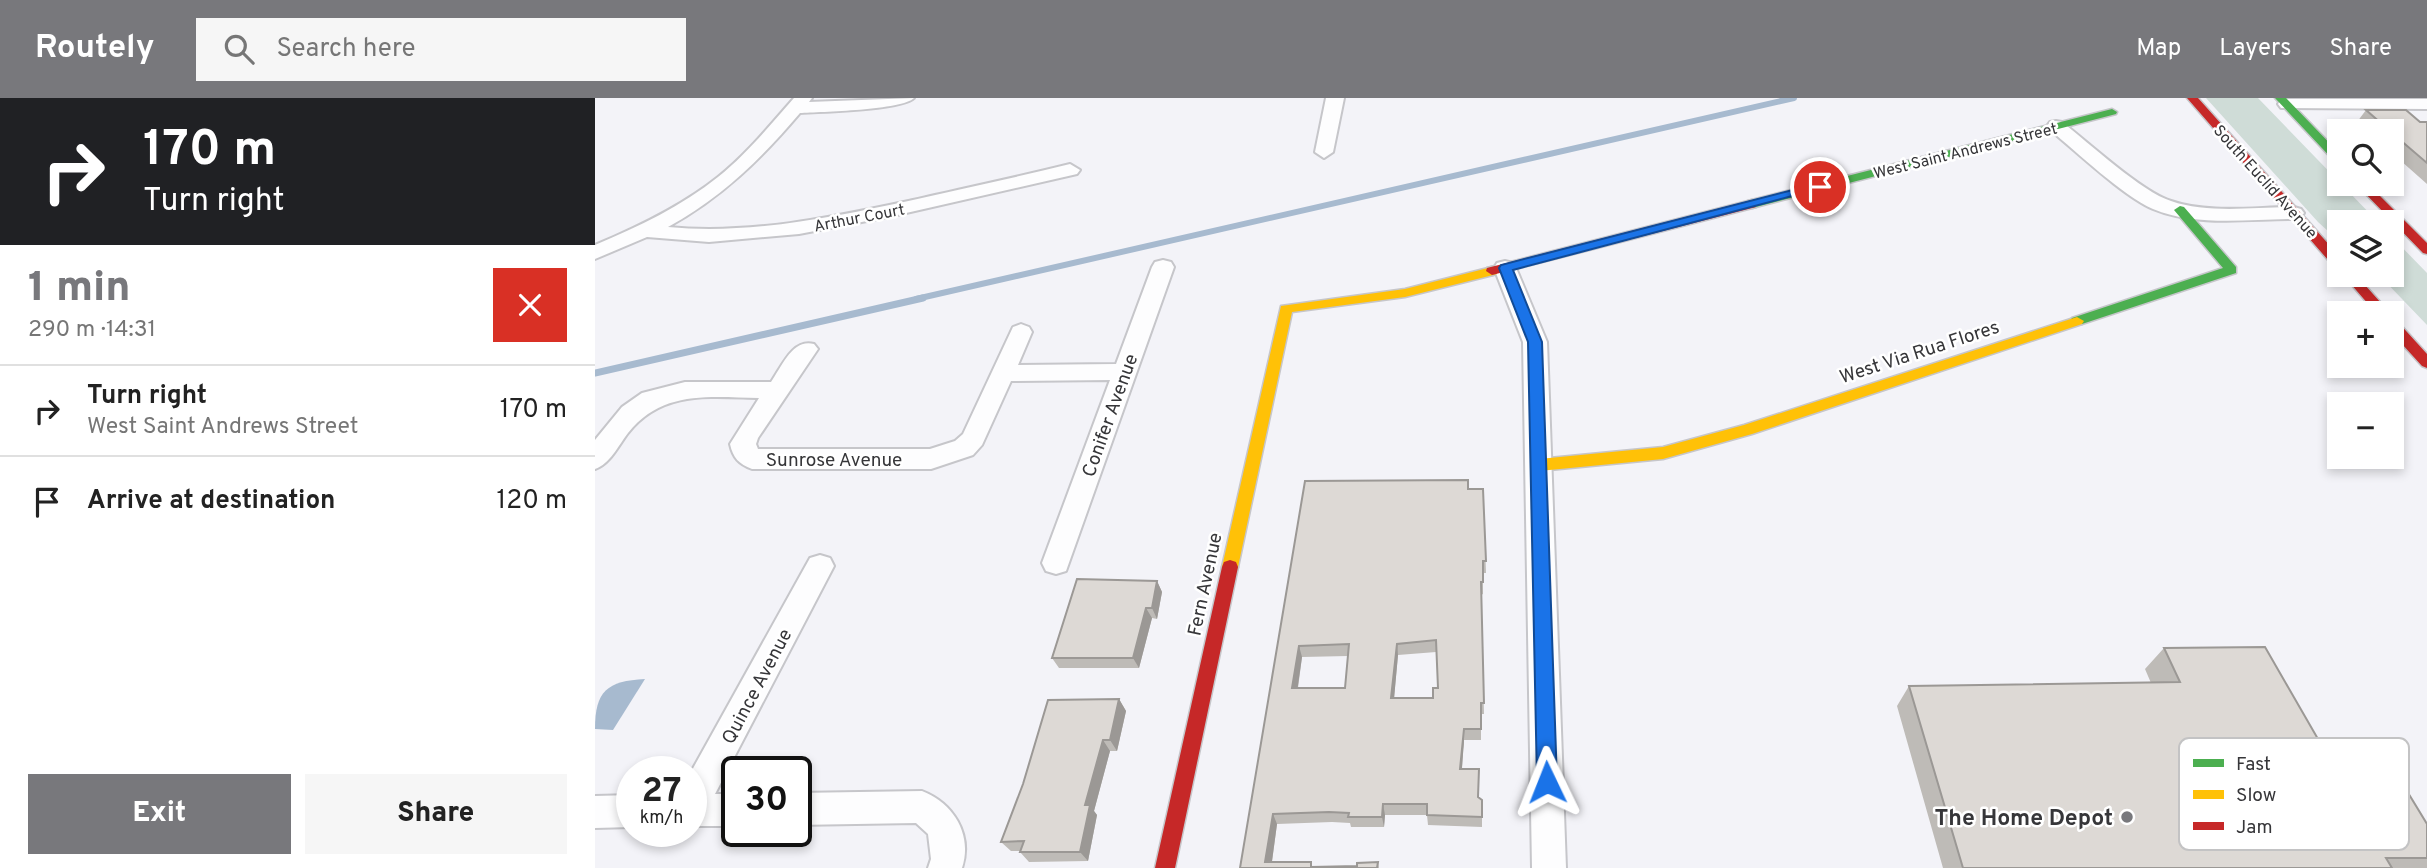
<!DOCTYPE html>
<meta charset="utf-8">
<style>
:root{--surface:#fff;--page:#f6f6f6;--text:#222;--muted:#767676;--line:#e0e0e0;--accent:#78787c}
body{margin:0;font-family:Overpass,sans-serif;background:var(--page);color:var(--text);height:100vh;display:flex;flex-direction:column;font-size:26px;white-space:nowrap}
*{box-sizing:border-box;margin:0}
p{font-size:23px;color:var(--muted)}
.icon{flex:none;width:38px;height:38px;fill:none;stroke:currentColor;stroke-width:2;stroke-linecap:round;stroke-linejoin:round}
.map{position:relative;flex:1;overflow:hidden}
.drawer{display:flex;flex-direction:column;background:var(--surface);width:595px}
.drawer>*{flex:none}
.banner{background:#202124;color:#fff;overflow:hidden}
.controls{position:absolute;left:1732px;top:21px;display:grid;gap:14px}
.controls a{display:grid;place-items:center;width:77px;height:77px;border-radius:0px;background:var(--surface);box-shadow:0 4px 10px #0003;font-size:35px}
.speed{position:absolute;left:21px;top:658px;display:flex;gap:14px;font-size:35px;font-weight:700;text-align:center}
.speed>*{display:grid;place-content:center;width:91px;height:91px;border-radius:50%;background:var(--surface);box-shadow:0 4px 10px #0003;line-height:1}
.speed small{font-size:18px;font-weight:400}
.speed .limit{border:4px solid #111;border-radius:10px;background:#fff;color:#111}
.pin{position:absolute;display:grid;place-items:center;width:60px;height:60px;color:#fff;margin:-30px;border:4px solid #fff;border-radius:50%;box-shadow:0 2px 7px #0007}
.me{position:absolute;width:77px;margin:-38px;rotate:358deg;stroke-linejoin:round;filter:drop-shadow(0 0 5px #0008)}
.turn{display:flex;align-items:center;gap:24px;height:147px;padding:0 28px;font-size:32px}
.turn .icon{width:91px;height:91px;stroke-width:2.5}
.turn b{display:block;font-size:49px;line-height:60px}
.round{display:grid;place-items:center;flex:none;width:74px;height:74px;border-radius:0px;background:var(--page)}
.summary{display:flex;align-items:center;justify-content:space-between;height:119px;padding:0 28px}
h1{font-size:42px;font-weight:800;line-height:52px;color:var(--accent)}
.cta{display:flex;gap:14px;margin-top:auto;padding:14px 28px}
.cta a{flex:1;height:80px;border-radius:0px;background:var(--accent);color:#fff;font-size:28px;font-weight:800;line-height:80px;text-align:center}
.cta a+a{background:var(--page);color:var(--text)}
ul{padding:0;list-style:none}
li{display:flex;align-items:center;gap:21px;height:91px;padding:0 28px;border-top:2px solid var(--line)}
li div{flex:1}
li b{display:block;font-size:26px}
li em{font-style:normal}
header{display:flex;align-items:center;gap:42px;box-sizing:border-box;height:98px;padding:0 35px;background:var(--accent);color:#fff}
header strong{font-size:33px}
nav{display:flex;gap:38px;margin-inline-start:auto;font-size:24px}
.search{width:490px;height:63px;background:var(--page);display:flex;align-items:center;gap:18px;box-sizing:border-box;padding:0 24px;border-radius:0px;color:var(--muted);font-size:26px}
main{display:flex;flex:1;min-height:0}
.map>svg:first-child{display:block}
.green{fill:#cfdcd7}
.water{fill:#a7bacf}
.lines{fill:none;stroke-linecap:round;stroke-linejoin:round}
.stream-far1{stroke:#a7bacf;stroke-width:6}
.stream{stroke:#a7bacf;stroke-width:7}
.street-casing{stroke:#c6c6ca;stroke-width:4}
.fast-casing{stroke:#c6c6ca;stroke-width:3}
.slow-casing{stroke:#c6c6ca;stroke-width:3}
.jam-casing{stroke:#c6c6ca;stroke-width:3}
.street{fill:#fdfdfe;fill-rule:evenodd}
.fast{fill:#4caf50;fill-rule:evenodd}
.slow{fill:#ffc107;fill-rule:evenodd}
.jam{fill:#c62828;fill-rule:evenodd}
.wall{fill:#bebbb7;fill-rule:evenodd}
.shaded-wall{fill:#9b9895}
.building{fill:#ddd9d5;stroke:#9b9895;stroke-width:2;fill-rule:evenodd}
.route{fill:#1a73e8;stroke:#114b97;stroke-width:2}
.poi-dot{fill:#78787c;stroke:#fff;stroke-width:2.5}
.labels{text-anchor:middle;stroke-width:5;stroke-linejoin:round;paint-order:stroke}
.far-street-label{font-size:16px;fill:#363639;stroke:#fff}
.street-label{font-size:19px;fill:#363639;stroke:#fff}
.near-poi-label{font-size:23px;font-weight:bold;fill:#363639;stroke:#fff;text-anchor:end}
.key{fill:#fff;stroke:#c3c3c4;stroke-width:2}
.key-label{font-size:19px;fill:#363639}
</style>
<header>
<strong>Routely</strong>
<div class="search"><svg class="icon" aria-label="search" viewBox="0 0 24 24"><circle cx="10" cy="10" r="6"/><path d="M15 15l6 6"/></svg>Search here</div>
<nav><a>Map</a><a>Layers</a><a>Share</a></nav>
</header>
<main>
<section class="drawer">
<div class="banner">
<div class="turn"><svg class="icon" aria-label="right" viewBox="0 0 24 24"><path d="M7 20v-9h11M14 6l5 5-5 5"/></svg><div><b>170 m</b>Turn right</div></div>
</div>
<div class="summary"><div><h1>1 min</h1><p>290 m · 14:31</p></div><a class="round" style="background:#d93025;color:#fff"><svg class="icon" aria-label="close" viewBox="0 0 24 24"><path d="M6 6l12 12M18 6L6 18"/></svg></a></div>
<ul>
<li><svg class="icon" aria-label="right" viewBox="0 0 24 24"><path d="M7 20v-9h11M14 6l5 5-5 5"/></svg><div><b>Turn right</b><p>West Saint Andrews Street</p></div><em>170 m</em></li>
<li><svg class="icon" aria-label="arrive" viewBox="0 0 24 24"><path d="M6 21V4h12l-3 4 3 4H6"/></svg><div><b>Arrive at destination</b></div><em>120 m</em></li>
</ul>
<div class="cta"><a>Exit</a><a>Share</a></div>
</section>
<div class="map">
<svg width="1832" height="770" viewBox="0 0 1832 770">
<rect width="100%" height="100%" fill="#f3f3f8"/>
<!-- green -->
<path class="green" d="M1611,0H1663L1783,124H1745V144L1723,124Z
M1797,139L1832,175V227L1784,177H1797Z"/>
<!-- water -->
<path class="water" d="M50,581L18,632L0,631C0,593 12,583 50,581Z"/>
<g class="lines">
<!-- stream-far1 -->
<path class="stream-far1" d="M321,201L1199,0"/>
<!-- stream -->
<path class="stream" d="M0,275L328,200"/>
<defs>
<path id="street" d="M199,0H217L214,4L319,0C308,12 225,14 205,15C166,61 126,100 73,129C155,137 238,119 318,102C370,90 423,79 475,66L485,72L482,76L298,118L204,136L114,144L52,139L0,161V147C43,129 87,108 123,79C152,56 175,27 199,0Z
M731,0H749L738,54L729,60L720,54Z
M1692,1H1832V11L1686,10L1683,6L1686,2Z
M1461,23L1467,24C1494,45 1547,94 1576,103C1613,116 1660,109 1699,109L1706,111L1709,115L1706,119L1699,121C1655,121 1600,129 1558,111C1528,98 1482,54 1455,32L1452,28L1455,24Z
M568,162L576,164L579,169L471,473L461,476L451,473L447,465L515,282L416,283L387,347L378,357L336,371H157C144,366 138,360 135,346L164,300C114,299 67,292 33,335C23,348 15,366 0,371V342L27,309L47,295L90,284H176C187,268 198,240 219,246L223,251L163,340L161,346L163,351H335L360,343L368,336L418,229L426,226L434,229L437,234L423,267L521,266L557,169L560,164Z
M910,163L918,165L921,170L952,244L971,770H937L928,244L899,170L902,165Z
M225,457L235,460L239,468L120,696H142V728H96V674L215,460Z
M327,693C358,705 378,736 367,770H333L336,761L333,736L321,725L201,727V695Z
M37,697V729L0,730V698Z"/>
<path id="fast" d="M1680,0H1691L1745,56V66L1741,65Z
M1517,11L1522,14L1521,16L1157,110L1151,106L1153,103Z
M1585,108L1589,109L1641,169V175L1487,226H1477L1475,223L1477,220L1628,170L1579,112Z"/>
<path id="slow" d="M897,169L902,170V176L810,199L697,214L643,469L641,474L635,476L629,474L627,469L686,208L810,191Z
M1482,219L1489,223L1487,226L1157,336L1068,361L944,373L936,367L944,361L1068,349L1149,327Z"/>
<path id="jam" d="M1592,0H1603L1745,159V171L1740,170Z
M1761,86H1773L1832,145V156L1828,155Z
M1157,102L1161,103V109L897,177L891,173L892,170Z
M1748,177H1761L1795,215H1781Z
M1797,222L1802,223L1832,256V270L1827,268L1797,235Z
M635,462L641,464L643,469L580,770H560L627,469L629,464Z"/>
</defs>
<!-- street casing -->
<use href="#street" class="street-casing"/>
<!-- fast casing -->
<use href="#fast" class="fast-casing"/>
<!-- slow casing -->
<use href="#slow" class="slow-casing"/>
<!-- jam casing -->
<use href="#jam" class="jam-casing"/>
<!-- street -->
<use href="#street" class="street"/>
<!-- fast -->
<use href="#fast" class="fast"/>
<!-- slow -->
<use href="#slow" class="slow"/>
<!-- jam -->
<use href="#jam" class="jam"/>
</g>
<!-- wall -->
<path class="wall" d="M1771,12L1825,24H1832V86L1797,55V33H1772L1762,24Z
M710,383L888,391L891,475H888V496L886,497L889,616H886V642H869L867,671H884V700L887,702V729L833,727L832,717H790L789,729H756L755,725L737,724L682,726L677,764L718,769L762,768L783,764L784,770H645ZM841,554L843,590L838,600H799L803,557ZM753,558L750,590H703L707,559Z
M562,483L567,494L562,521L557,520L544,570H464L457,560Z
M1569,550L1727,648L1832,726V770H1348L1302,608L1314,588L1556,585L1550,571Z
M524,601L531,613L522,653H515L499,713L502,717L493,763L434,764L425,754V753H416L406,744L428,686Z"/>
<!-- shaded-wall -->
<path class="shaded-wall" d="M562,483L567,494L562,521L557,510Z
M551,510L557,520L544,570L538,560Z
M802,546L803,557L798,612L796,600Z
M704,548L707,559L701,601L697,590Z
M524,601L531,613L522,653L515,642Z
M869,631V642L866,682L865,671Z
M508,642L515,653L499,713L502,717L493,763L485,754L490,707Z
M788,706L790,717L789,729L787,719Z
M678,716L682,726L676,770L670,764Z"/>
<!-- building -->
<path class="building" d="M1771,12H1811L1825,24H1832V65L1797,35V33H1795Z
M873,382V391H888L891,463H888V484H886L889,605H886V631H869L865,671H884L883,699L887,702V719L832,717V706H788L787,719H753L754,715L734,714L678,716L670,764H716V769L762,768V765L783,764L782,770H645L710,383ZM841,542L843,590H838V600H796L802,546ZM754,546L750,590H697L704,548Z
M482,481L562,483L557,510H551L538,560H457Z
M1670,549L1727,648L1784,647L1832,726V760H1791L1797,770H1368L1314,588L1585,584L1569,550Z
M524,601L515,642H508L490,707H495L485,754H425L429,743L406,744L428,686L453,602Z"/>
<!-- route -->
<path class="route" d="M1221,86L1231,89L918,172L947,244L962,684L959,691L952,694L945,691L942,684L933,244L904,170L906,167Z"/>
<!-- markers -->
<circle class="poi-dot" cx="1532" cy="719" r="7"/>
<g class="labels">
<!-- far-street labels -->
<g class="far-street-label">
<text transform="translate(1370 52) rotate(-14)" y="6">West Saint Andrews Street</text>
<text transform="translate(1671 83) rotate(48)" y="6">South Euclid Avenue</text>
<text transform="translate(264 119) rotate(-11)" y="6">Arthur Court</text>
</g>
<!-- street labels -->
<g class="street-label">
<text transform="translate(1324 253) rotate(-18)" y="7">West Via Rua Flores</text>
<text transform="translate(514 317) rotate(-70)" y="7">Conifer Avenue</text>
<text x="239" y="368">Sunrose Avenue</text>
<text transform="translate(609 486) rotate(-78)" y="7">Fern Avenue</text>
<text transform="translate(161 588) rotate(-62)" y="7">Quince Avenue</text>
</g>
<!-- near-poi labels -->
<g class="near-poi-label">
<text x="1518" y="727">The Home Depot</text>
</g>
</g>
<!-- legend -->
<rect x="1584" y="640" width="230" height="112" rx="10" class="key"/>
<rect x="1598" y="661" width="31" height="8" fill="#4caf50"/>
<rect x="1598" y="692" width="31" height="9" fill="#ffc107"/>
<rect x="1598" y="724" width="31" height="8" fill="#c62828"/>
<g class="key-label">
<text x="1641" y="672">Fast</text>
<text x="1641" y="703">Slow</text>
<text x="1641" y="735">Jam</text>
</g>
</svg>
<div class="controls">
<a><svg class="icon" aria-label="search" viewBox="0 0 24 24"><circle cx="10" cy="10" r="6"/><path d="M15 15l6 6"/></svg></a>
<a><svg class="icon" aria-label="layers" viewBox="0 0 24 24"><path d="M12 4l9 5-9 5-9-5zM3 14l9 5 9-5"/></svg></a>
<a>+</a>
<a>−</a>
</div>
<div class="speed"><div>27<small>km/h</small></div><div class="limit">30</div></div>
<div class="pin" style="left:1225px;top:89px;background:#d93025"><svg class="icon" aria-label="arrive" viewBox="0 0 24 24"><path d="M6 21V4h12l-3 4 3 4H6"/></svg></div>
<svg class="me" style="left:952px;top:684px" viewBox="-20 -20 40 40"><path d="M0-17L14 15 0 8-14 15z" fill="#1a73e8" stroke="#fff" stroke-width="4"/></svg>
</div>
</main>
